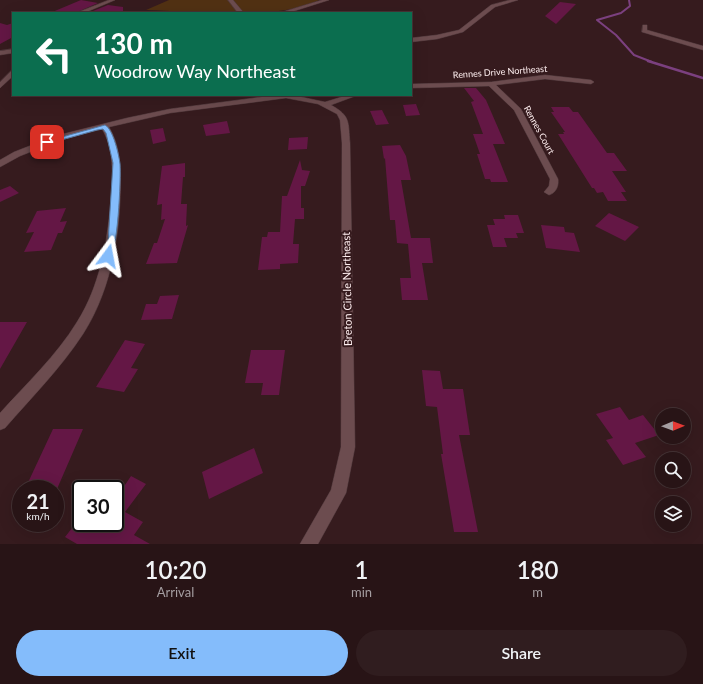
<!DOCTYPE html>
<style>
:root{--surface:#281416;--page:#301d1f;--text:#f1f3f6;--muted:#a59ea1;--line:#443335;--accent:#84bcfb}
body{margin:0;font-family:Lato,sans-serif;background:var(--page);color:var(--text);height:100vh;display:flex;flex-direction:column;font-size:15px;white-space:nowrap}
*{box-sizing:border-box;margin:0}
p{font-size:13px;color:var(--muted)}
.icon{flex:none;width:22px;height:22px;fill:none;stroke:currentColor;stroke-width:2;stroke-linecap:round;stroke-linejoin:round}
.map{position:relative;height:544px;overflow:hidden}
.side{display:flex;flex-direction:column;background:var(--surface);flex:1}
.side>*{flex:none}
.guide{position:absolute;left:12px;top:12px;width:400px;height:84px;border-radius:0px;box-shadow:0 4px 16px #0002,0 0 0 1px var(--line);background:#0b6e4f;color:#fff;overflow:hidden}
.needle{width:26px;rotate:89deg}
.buttons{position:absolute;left:655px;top:408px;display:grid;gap:8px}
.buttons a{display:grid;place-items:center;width:36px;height:36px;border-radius:50%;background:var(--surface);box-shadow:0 4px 16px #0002,0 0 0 1px var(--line);font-size:20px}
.speed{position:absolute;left:12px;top:480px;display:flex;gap:8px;font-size:20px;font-weight:700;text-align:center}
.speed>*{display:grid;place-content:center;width:52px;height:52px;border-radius:50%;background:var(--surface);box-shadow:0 4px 16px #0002,0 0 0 1px var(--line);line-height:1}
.speed small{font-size:10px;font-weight:400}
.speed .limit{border:2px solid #111;border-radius:6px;background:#fff;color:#111}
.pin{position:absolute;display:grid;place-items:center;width:34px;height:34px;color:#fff;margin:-17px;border-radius:8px;box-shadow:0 2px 6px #0006}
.me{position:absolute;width:44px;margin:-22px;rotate:13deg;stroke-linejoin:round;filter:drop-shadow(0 0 3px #0008)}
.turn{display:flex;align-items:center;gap:14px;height:84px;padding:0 16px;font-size:18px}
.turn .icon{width:52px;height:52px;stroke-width:2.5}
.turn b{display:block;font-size:28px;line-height:34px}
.eta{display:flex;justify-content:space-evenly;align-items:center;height:68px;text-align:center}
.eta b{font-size:24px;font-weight:600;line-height:28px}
.button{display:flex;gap:8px;margin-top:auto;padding:8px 16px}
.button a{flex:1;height:46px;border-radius:24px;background:var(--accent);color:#111;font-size:16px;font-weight:600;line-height:46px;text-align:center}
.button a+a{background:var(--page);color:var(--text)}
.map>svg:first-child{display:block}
.green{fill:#513113}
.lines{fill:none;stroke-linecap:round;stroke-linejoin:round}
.stream-far1{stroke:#7b407f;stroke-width:2}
.stream{stroke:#7b407f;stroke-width:2.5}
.building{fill:#641745}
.street-casing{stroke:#4f383b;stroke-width:1}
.street{fill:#6c4c4f;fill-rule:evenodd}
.route{fill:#84bcfb;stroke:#567aa3}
.labels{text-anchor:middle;stroke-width:4;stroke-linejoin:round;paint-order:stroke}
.far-street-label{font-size:9px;fill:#ffeff0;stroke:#361b1e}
.street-label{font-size:11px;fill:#ffeff0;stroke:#361b1e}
</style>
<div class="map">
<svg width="703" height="544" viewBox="0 0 703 544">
<rect width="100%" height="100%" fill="#361b1e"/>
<!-- green -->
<path class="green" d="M169,0H319C282,21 190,11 146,10Z"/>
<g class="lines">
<!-- stream-far1 -->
<path class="stream-far1" d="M629,0L630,6L621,13L597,20L616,35L634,55L652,62"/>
<!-- stream -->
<path class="stream" d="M648,61L703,78"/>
</g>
<!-- building -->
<path class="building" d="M81,0L98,3L75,13H50Z
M560,2L576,4L556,24L545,16Z
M108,5L123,7V13H88Z
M0,23L7,25L13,23V37L0,44Z
M464,88H476L486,100L505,144H493L508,182H491L490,179H485L477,154H480L473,134H483L471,102L474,101Z
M416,104L420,115L406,116L403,105Z
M551,107H569L573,112H578L607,153H614L627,171H612L626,192H621L627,201H608L603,192L597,193L594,188H592L558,134H564L563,132H565L551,112H554Z
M382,110L389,124L376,125L370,111Z
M227,121L230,133L206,136L203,125Z
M163,128L166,141L153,144L150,130Z
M308,137L307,149L288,150L289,138Z
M400,145L406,156L411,180H401L411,238H430L433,263H422L428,300H402L400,278H411L408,244L397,243L395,220H390L385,158L384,159L382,146Z
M300,160L302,170L310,171L305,186H301V208H304V219H295L293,244H299L298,263L280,264V269L258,270L262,237H267L268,232H280L282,196H287Z
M185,163V177H183L181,204H187L186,226L188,225L177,263L146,264L154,243H157L165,219L161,220L162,204L157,205L162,166Z
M10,186L19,193L0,202V190Z
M66,208L60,222L67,221L62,233H58L51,250L24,252L34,232L26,233L37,211Z
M609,213L639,227L625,241L595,226Z
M504,215H518L524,233H516L518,238H504L507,247H493L487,225H495L493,219H505Z
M541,225L564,227L565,232L574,233L580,252L546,248Z
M179,295L172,319L141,320L146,304H157L160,296Z
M0,322H27L0,369Z
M125,340L145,344L131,368L138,369L124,392L96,387Z
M251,350H285L279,395H261L263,383H245Z
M422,370L440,371L443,389H463L470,435H459L478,532H454L441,454H443L437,407L426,406Z
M620,407L629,420L643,415L659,435L635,443L646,457L623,465L606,440L613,438L596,414Z
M53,429H83L57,489H25Z
M254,448L263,473L209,499L202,472Z
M131,476L146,484L125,512L143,522L134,535L150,544H77L65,537L76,523H115V483L123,488Z"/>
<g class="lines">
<defs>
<path id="street" d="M109,0H115L84,13H76Z
M228,0H233L244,13H238Z
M322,0H329L288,13H279Z
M510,0H518L495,7L463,32L437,39L411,42V38L437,35L459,30L491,5Z
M643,25H647V30L703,46V50L642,32Z
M13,49V53L0,55V51Z
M13,69V76L0,88V82Z
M545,75L591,80L594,82L591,84L545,79L496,85L521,109L558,179C559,186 556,193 549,195L544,192L549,186L550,179L514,110L489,86L411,88V84L491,82Z
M277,95H292L325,102L348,95H358L331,105C351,116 348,122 350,143L355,447L346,493L318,544H300L331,490L341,447L342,143L340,120L337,114L318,104L286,98L170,113L109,127C122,149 121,176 120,201C118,247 108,295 83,334C61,368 31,398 5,428L0,430V413C26,384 57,355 77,322C100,286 108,240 111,197C113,175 114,149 102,129L61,140L20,156L0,167V160L14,152L55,136L127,118L170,109Z"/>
</defs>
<!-- street casing -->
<use href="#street" class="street-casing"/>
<!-- street -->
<use href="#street" class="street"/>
</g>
<!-- route -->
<path class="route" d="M105,125C113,129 119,155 120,164C121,177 118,257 108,260L104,256L108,243L113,163L106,133L103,129L97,130L47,144L44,142Z"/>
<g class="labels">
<!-- far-street labels -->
<g class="far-street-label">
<text transform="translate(500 72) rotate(-4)" y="3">Rennes Drive Northeast</text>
<text transform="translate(539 130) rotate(61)" y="3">Rennes Court</text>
</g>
<!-- street labels -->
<g class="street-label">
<text transform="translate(347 289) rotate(-91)" y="4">Breton Circle Northeast</text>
</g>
</g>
</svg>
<div class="buttons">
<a><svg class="needle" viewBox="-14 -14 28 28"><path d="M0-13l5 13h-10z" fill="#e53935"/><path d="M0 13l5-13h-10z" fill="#a59ea1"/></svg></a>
<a><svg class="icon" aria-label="search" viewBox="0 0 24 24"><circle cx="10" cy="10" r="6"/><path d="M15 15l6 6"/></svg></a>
<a><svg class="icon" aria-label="layers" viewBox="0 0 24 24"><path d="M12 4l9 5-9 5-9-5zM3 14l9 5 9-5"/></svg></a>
</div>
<div class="speed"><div>21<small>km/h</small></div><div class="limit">30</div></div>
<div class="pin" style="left:47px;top:142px;background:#d93025"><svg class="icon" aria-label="arrive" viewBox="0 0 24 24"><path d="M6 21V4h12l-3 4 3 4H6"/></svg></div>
<svg class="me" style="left:108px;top:256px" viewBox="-20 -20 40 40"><path d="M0-17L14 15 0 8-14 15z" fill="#84bcfb" stroke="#fff" stroke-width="4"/></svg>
<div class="guide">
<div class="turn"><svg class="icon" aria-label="left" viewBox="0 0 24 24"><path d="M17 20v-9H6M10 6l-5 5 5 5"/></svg><div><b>130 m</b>Woodrow Way Northeast</div></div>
</div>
</div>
<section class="side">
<div class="eta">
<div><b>10:20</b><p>Arrival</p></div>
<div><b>1</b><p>min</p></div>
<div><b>180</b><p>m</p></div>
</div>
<div class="button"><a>Exit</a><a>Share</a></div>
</section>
